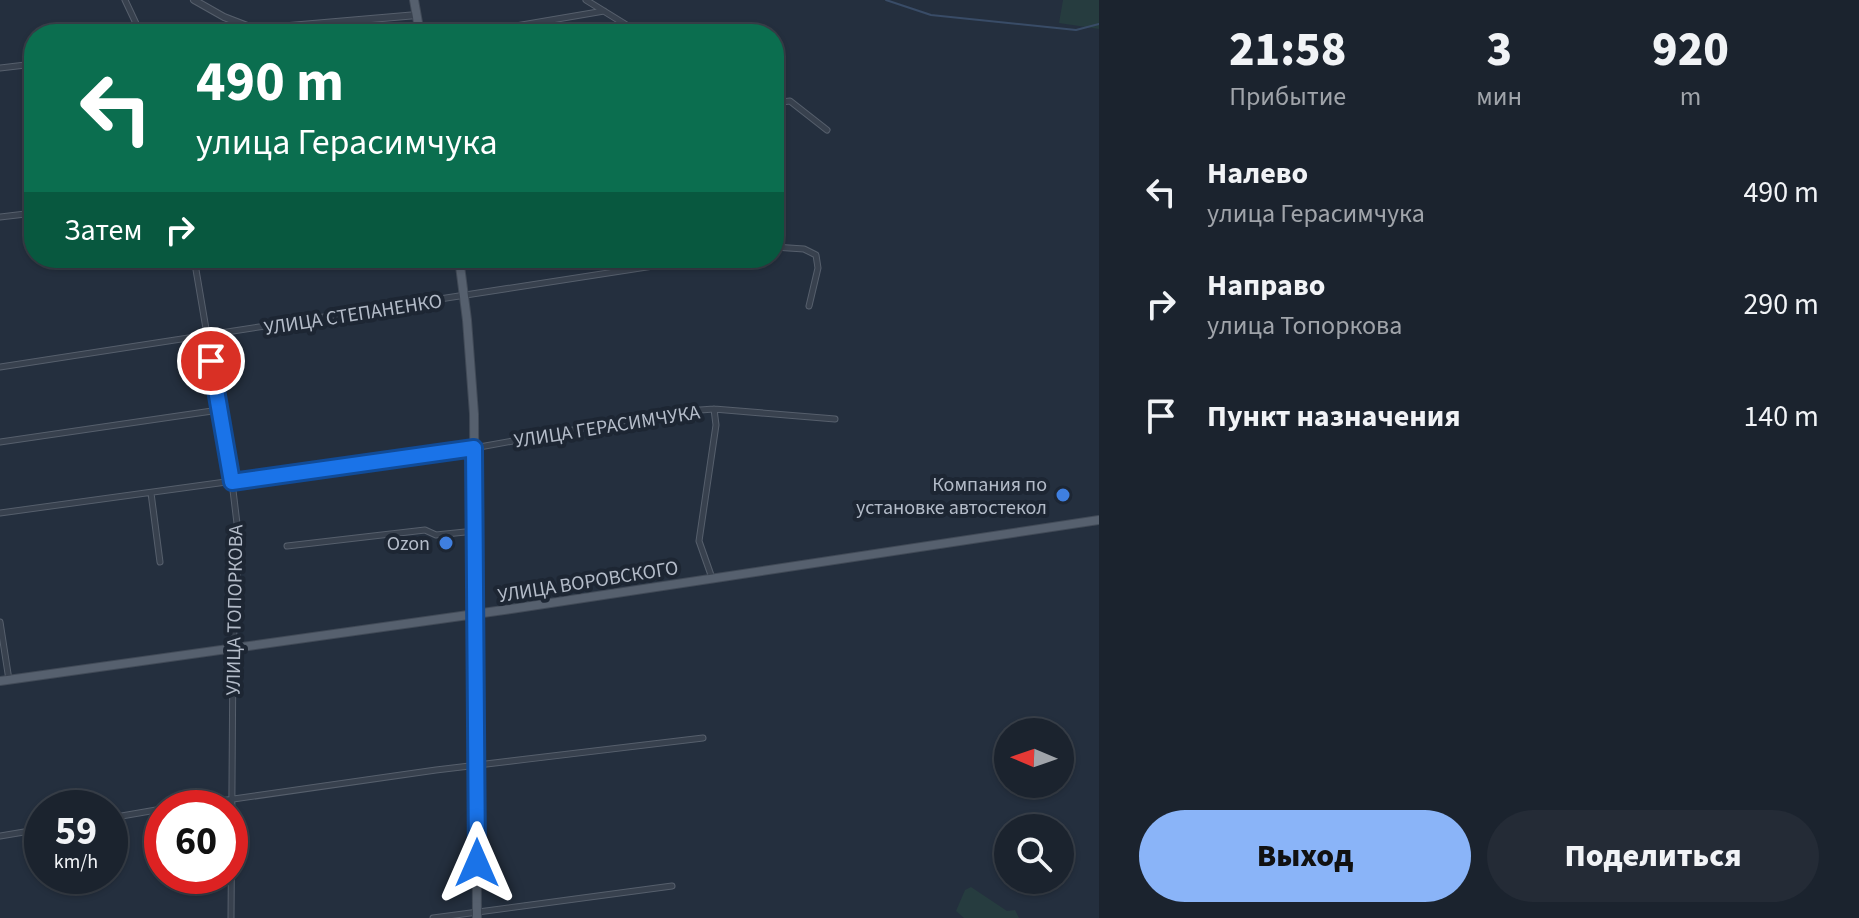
<!DOCTYPE html>
<html lang="ru">
<meta charset="utf-8">
<style>
:root{--surface:#1b232e;--page:#242b36;--text:#f1f3f6;--muted:#a0a4aa;--line:#39404a;--accent:#8ab4f8}
body{margin:0;font-family:"Source Sans 3",sans-serif;background:var(--page);color:var(--text);height:100vh;display:flex;flex-direction:column;font-size:30px;white-space:nowrap}
*{box-sizing:border-box;margin:0}
p{font-size:26px;color:var(--muted)}
.icon{flex:none;width:44px;height:44px;fill:none;stroke:currentColor;stroke-width:2;stroke-linecap:round;stroke-linejoin:round}
.map{position:relative;flex:1;overflow:hidden}
.sheet{display:flex;flex-direction:column;background:var(--surface);width:760px}
.sheet>*{flex:none}
.top-card{position:absolute;left:24px;top:24px;width:760px;height:244px;border-radius:32px;box-shadow:0 2px 6px #0004,0 0 0 2px var(--line);background:#0b6e4f;color:#fff;overflow:hidden}
.needle{width:52px;rotate:272deg}
.controls{position:absolute;left:994px;top:718px;display:grid;gap:16px}
.controls a{display:grid;place-items:center;width:80px;height:80px;border-radius:50%;background:var(--surface);box-shadow:0 2px 6px #0004,0 0 0 2px var(--line);font-size:40px}
.speed{position:absolute;left:24px;top:790px;display:flex;gap:16px;font-size:40px;font-weight:700;text-align:center}
.speed>*{display:grid;place-content:center;width:104px;height:104px;border-radius:50%;background:var(--surface);box-shadow:0 2px 6px #0004,0 0 0 2px var(--line);line-height:1}
.speed small{font-size:20px;font-weight:400}
.speed .limit{border:12px solid #d22;background:#fff;color:#111}
.pin{position:absolute;display:grid;place-items:center;width:68px;height:68px;color:#fff;margin:-34px;border:4px solid #fff;border-radius:50%;box-shadow:0 2px 8px #0007}
.me{position:absolute;width:88px;margin:-44px;rotate:0deg;stroke-linejoin:round;filter:drop-shadow(0 0 6px #0008)}
.turn{display:flex;align-items:center;gap:28px;height:168px;padding:0 40px;font-size:36px}
.turn .icon{width:104px;height:104px;stroke-width:2.5}
.turn b{display:block;font-size:56px;line-height:68px}
.then{display:flex;align-items:center;height:76px;padding:0 40px;background:#0003;gap:16px;font-size:30px}
.eta{display:flex;justify-content:space-evenly;align-items:center;height:136px;text-align:center}
.eta b{font-size:48px;font-weight:800;line-height:56px}
.cta{display:flex;gap:16px;margin-top:auto;padding:16px 40px}
.cta a{flex:1;height:92px;border-radius:48px;background:var(--accent);color:#111;font-size:32px;font-weight:800;line-height:92px;text-align:center}
.cta a+a{background:var(--page);color:var(--text)}
ul{padding:0;list-style:none}
li{display:flex;align-items:center;gap:24px;height:112px;padding:0 40px}
li div{flex:1}
li b{display:block;font-size:30px}
li em{font-style:normal}
main{display:flex;flex:1;min-height:0}
.map>svg:first-child{display:block}
.green{fill:#263c3f}
.lines{fill:none;stroke-linecap:round;stroke-linejoin:round}
.stream{stroke:#394c67;stroke-width:2}
.minor-casing{stroke:#565f6c;stroke-width:7}
.tertiary-casing{stroke:#565f6c;stroke-width:8}
.primary-casing{stroke:#414a57;stroke-width:10}
.minor{stroke:#38414e;stroke-width:5}
.tertiary{stroke:#38414e;stroke-width:6}
.primary{stroke:#56606e;stroke-width:8}
.route-casing{stroke:#114b97;stroke-width:20}
.route{stroke:#1a73e8;stroke-width:14}
.shop-dot{fill:#3f7fe0;stroke:#1d2633;stroke-width:3}
.labels{text-anchor:middle;stroke-width:8;stroke-linejoin:round;paint-order:stroke}
.street-label{font-size:20px;fill:#b4bcc9;stroke:#1d2633}
.poi-label{font-size:20px;fill:#b4bcc9;stroke:#1d2633;text-anchor:end}
</style>
<main>
<div class="map">
<svg width="1099" height="918" viewBox="0 0 1099 918">
<rect width="100%" height="100%" fill="#242f3e"/>
<!-- green -->
<path class="green" d="M1063,0H1099V29L1059,23Z
M971,887L1007,911L1015,910L1019,918H964L956,911L965,890Z"/>
<g class="lines">
<!-- stream -->
<path class="stream" d="M886,0L931,15L1076,30L1099,24"/>
<defs>
<path id="minor" d="M125,0L141,34
M586,0L641,34
M475,33L604,11
M232,34L254,30
M0,68L34,64
M774,103L790,101L827,130
M0,217L34,213
M774,247L804,249L816,255L818,268L809,306
M194,258L232,482L239,540L233,648L231,918
M0,367L705,258
M0,442L219,410
M151,493L160,562
M0,513L474,448L673,412L714,409L835,419
M287,546L425,530L436,535L475,531
M712,578L699,541L716,425L714,409
M0,622L9,680
M171,808L436,770L703,738
M110,818L162,809
M0,836L42,829
M433,918L672,886"/>
<path id="tertiary" d="M194,0L224,17L255,29L417,15"/>
<path id="primary" d="M414,0L420,34
M459,258L467,320L474,414L477,918
M0,681L511,609L1099,520"/>
</defs>
<!-- minor casing -->
<use href="#minor" class="minor-casing"/>
<!-- tertiary casing -->
<use href="#tertiary" class="tertiary-casing"/>
<!-- primary casing -->
<use href="#primary" class="primary-casing"/>
<!-- minor -->
<use href="#minor" class="minor"/>
<!-- tertiary -->
<use href="#tertiary" class="tertiary"/>
<!-- primary -->
<use href="#primary" class="primary"/>
</g>
<g class="lines">
<defs>
<path id="route" d="M211,361L232,482L474,448L477,863"/>
</defs>
<!-- route casing -->
<use href="#route" class="route-casing"/>
<!-- route -->
<use href="#route" class="route"/>
</g>
<!-- markers -->
<g class="shop-dot">
<circle cx="1063" cy="495" r="8"/>
<circle cx="446" cy="543" r="8"/>
</g>
<g class="labels">
<!-- street labels -->
<g class="street-label">
<text transform="translate(353 314) rotate(-9)" y="7">УЛИЦА СТЕПАНЕНКО</text>
<text transform="translate(607 426) rotate(-9)" y="7">УЛИЦА ГЕРАСИМЧУКА</text>
<text transform="translate(588 581) rotate(-9)" y="7">УЛИЦА ВОРОВСКОГО</text>
<text transform="translate(234 610) rotate(-89)" y="7">УЛИЦА ТОПОРКОВА</text>
</g>
<!-- poi labels -->
<g class="poi-label">
<text x="1047" y="491">Компания по<tspan x="1047" dy="23">установке автостекол</tspan></text>
<text x="430" y="550">Ozon</text>
</g>
</g>
</svg>
<div class="controls">
<a><svg class="needle" viewBox="-14 -14 28 28"><path d="M0-13l5 13h-10z" fill="#e53935"/><path d="M0 13l5-13h-10z" fill="#a0a4aa"/></svg></a>
<a><svg class="icon" aria-label="search" viewBox="0 0 24 24"><circle cx="10" cy="10" r="6"/><path d="M15 15l6 6"/></svg></a>
</div>
<div class="speed"><div>59<small>km/h</small></div><div class="limit">60</div></div>
<div class="pin" style="left:211px;top:361px;background:#d93025"><svg class="icon" aria-label="arrive" viewBox="0 0 24 24"><path d="M6 21V4h12l-3 4 3 4H6"/></svg></div>
<svg class="me" style="left:477px;top:863px" viewBox="-20 -20 40 40"><path d="M0-17L14 15 0 8-14 15z" fill="#1a73e8" stroke="#fff" stroke-width="4"/></svg>
<div class="top-card">
<div class="turn"><svg class="icon" aria-label="left" viewBox="0 0 24 24"><path d="M17 20v-9H6M10 6l-5 5 5 5"/></svg><div><b>490 m</b>улица Герасимчука</div></div>
<div class="then">Затем<svg class="icon" aria-label="right" viewBox="0 0 24 24"><path d="M7 20v-9h11M14 6l5 5-5 5"/></svg></div>
</div>
</div>
<section class="sheet">
<div class="eta">
<div><b>21:58</b><p>Прибытие</p></div>
<div><b>3</b><p>мин</p></div>
<div><b>920</b><p>m</p></div>
</div>
<ul>
<li><svg class="icon" aria-label="left" viewBox="0 0 24 24"><path d="M17 20v-9H6M10 6l-5 5 5 5"/></svg><div><b>Налево</b><p>улица Герасимчука</p></div><em>490 m</em></li>
<li><svg class="icon" aria-label="right" viewBox="0 0 24 24"><path d="M7 20v-9h11M14 6l5 5-5 5"/></svg><div><b>Направо</b><p>улица Топоркова</p></div><em>290 m</em></li>
<li><svg class="icon" aria-label="arrive" viewBox="0 0 24 24"><path d="M6 21V4h12l-3 4 3 4H6"/></svg><div><b>Пункт назначения</b></div><em>140 m</em></li>
</ul>
<div class="cta"><a>Выход</a><a>Поделиться</a></div>
</section>
</main>
